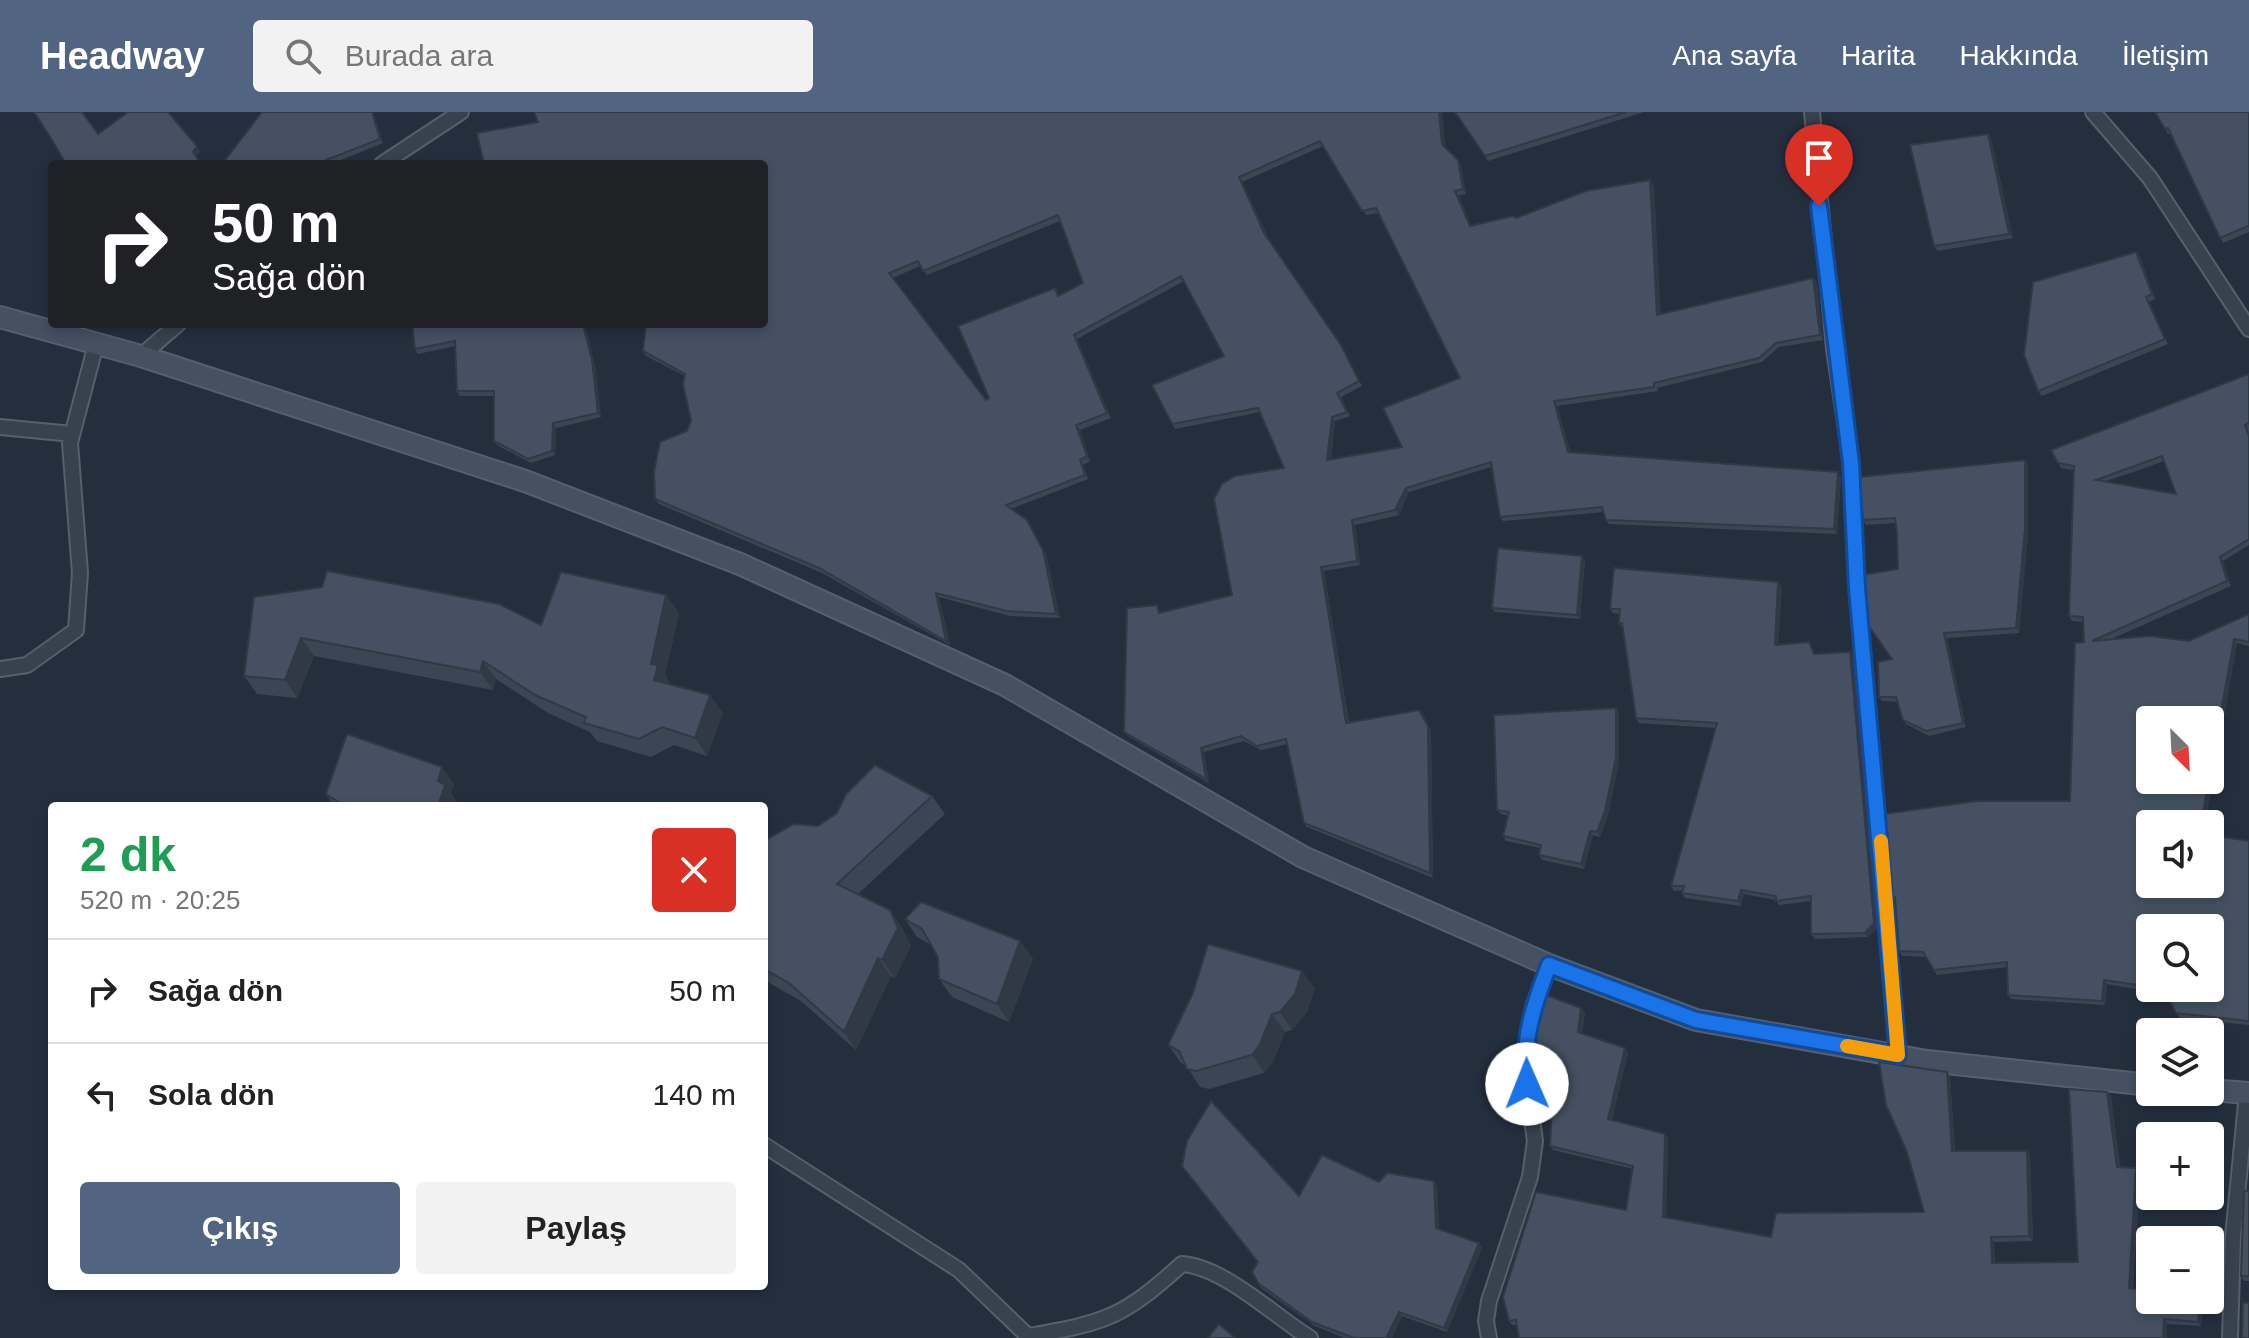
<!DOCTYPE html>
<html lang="tr">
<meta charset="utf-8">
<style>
:root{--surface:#fff;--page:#f2f2f2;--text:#222;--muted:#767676;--line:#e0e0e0;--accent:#516482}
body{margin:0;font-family:Helvetica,sans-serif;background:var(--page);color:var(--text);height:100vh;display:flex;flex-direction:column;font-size:30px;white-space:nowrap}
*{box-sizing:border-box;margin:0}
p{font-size:26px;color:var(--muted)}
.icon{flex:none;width:44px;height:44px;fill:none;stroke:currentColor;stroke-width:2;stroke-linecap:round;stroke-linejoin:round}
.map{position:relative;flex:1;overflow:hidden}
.panel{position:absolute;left:48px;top:690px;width:720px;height:488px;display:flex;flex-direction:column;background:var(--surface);border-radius:8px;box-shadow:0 4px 12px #0003}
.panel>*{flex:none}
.top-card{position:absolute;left:48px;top:48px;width:720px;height:168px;border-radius:8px;box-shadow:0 4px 12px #0003;background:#202124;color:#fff;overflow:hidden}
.needle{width:52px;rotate:156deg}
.tools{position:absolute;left:2136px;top:594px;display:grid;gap:16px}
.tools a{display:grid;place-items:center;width:88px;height:88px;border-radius:8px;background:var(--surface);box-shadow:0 4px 12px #0003;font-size:40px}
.pin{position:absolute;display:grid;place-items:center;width:68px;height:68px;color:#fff;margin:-82px -34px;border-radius:50% 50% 50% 0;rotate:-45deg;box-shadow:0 0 8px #0007}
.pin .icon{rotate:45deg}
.me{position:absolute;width:88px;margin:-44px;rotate:359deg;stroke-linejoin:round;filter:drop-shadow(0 0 6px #0008)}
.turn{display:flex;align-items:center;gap:28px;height:168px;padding:0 32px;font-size:36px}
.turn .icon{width:104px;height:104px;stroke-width:2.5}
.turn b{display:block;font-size:56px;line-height:68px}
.round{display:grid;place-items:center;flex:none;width:84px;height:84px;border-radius:8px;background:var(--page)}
.overview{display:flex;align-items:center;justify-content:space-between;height:136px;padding:0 32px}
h1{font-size:48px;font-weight:600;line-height:60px;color:#1e9e55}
.primary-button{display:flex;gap:16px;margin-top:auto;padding:16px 32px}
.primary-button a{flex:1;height:92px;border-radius:8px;background:var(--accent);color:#fff;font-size:32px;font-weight:600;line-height:92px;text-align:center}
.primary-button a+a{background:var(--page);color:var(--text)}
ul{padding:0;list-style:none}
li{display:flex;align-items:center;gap:24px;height:104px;padding:0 32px;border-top:2px solid var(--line)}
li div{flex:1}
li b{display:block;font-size:30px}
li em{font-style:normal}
header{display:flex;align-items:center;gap:48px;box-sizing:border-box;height:112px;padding:0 40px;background:var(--accent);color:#fff}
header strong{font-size:38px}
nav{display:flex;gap:44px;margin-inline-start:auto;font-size:28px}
.search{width:560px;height:72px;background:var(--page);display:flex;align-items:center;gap:20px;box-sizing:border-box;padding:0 28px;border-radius:8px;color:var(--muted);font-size:30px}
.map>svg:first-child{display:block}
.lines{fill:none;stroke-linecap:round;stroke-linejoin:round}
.street-casing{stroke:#565f6c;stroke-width:18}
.secondary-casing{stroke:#565f6c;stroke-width:24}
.street{stroke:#38414e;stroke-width:14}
.secondary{stroke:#465061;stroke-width:20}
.wall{fill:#3b4654;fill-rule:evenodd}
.shaded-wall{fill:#303945}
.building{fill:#455162;stroke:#303945;stroke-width:2;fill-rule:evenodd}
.route-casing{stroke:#114b97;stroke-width:20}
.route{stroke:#1a73e8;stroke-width:14}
.slow{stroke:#f59e0b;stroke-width:14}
</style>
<header>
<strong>Headway</strong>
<div class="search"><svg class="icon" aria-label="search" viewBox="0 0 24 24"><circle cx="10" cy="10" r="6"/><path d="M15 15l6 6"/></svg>Burada ara</div>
<nav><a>Ana sayfa</a><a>Harita</a><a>Hakkında</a><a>İletişim</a></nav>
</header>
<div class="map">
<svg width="2249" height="1226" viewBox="0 0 2249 1226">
<rect width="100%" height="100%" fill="#242f3e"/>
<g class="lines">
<defs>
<path id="street" d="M1812,0L1834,237L1851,351L1857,476L1898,943
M2093,0L2150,66L2249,217
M382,52L461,0
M141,244L178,212
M0,315L72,322
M0,557L27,553L76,518L80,461L70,331L96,232
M764,1033L959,1158L1030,1226
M1029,1224C1107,1210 1122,1206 1182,1152C1224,1155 1273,1203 1310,1226
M1489,1226L1486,1209L1489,1189L1530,1065L1535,1029L1524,948L1534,892L1549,853
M2230,1226L2233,1125L2247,981"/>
<path id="secondary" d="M0,205L141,244L525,369L740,452L1005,573L1303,745L1549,853L1696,908L1927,949L2150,973
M2210,978L2249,981"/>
</defs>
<!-- street casing -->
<use href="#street" class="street-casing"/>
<!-- secondary casing -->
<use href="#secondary" class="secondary-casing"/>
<!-- street -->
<use href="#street" class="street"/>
<!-- secondary -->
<use href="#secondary" class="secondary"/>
</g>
<!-- wall -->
<path class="wall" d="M373,0L383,31L331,52H222Z
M534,0H1442L1445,35L1461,53L1466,82L1459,83L1471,114L1516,106L1654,72L1660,203L1813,166L1817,171L1823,228L1779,235L1762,250L1657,276L1658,279L1557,294L1570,340L1841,365L1837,422L1609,412L1606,408L1604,400L1503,409L1500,405L1491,355L1409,380L1399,403L1355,413L1360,453L1324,459L1349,611L1423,603L1431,619L1433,766L1307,715L1304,711L1288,632L1261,638L1244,629L1204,640L1209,671L1128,624L1124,620L1160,498L1161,501L1232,483L1284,356L1260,300L1175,317L1172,312L1224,244L1184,169L1077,227L1111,306L1080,318L1090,349L1083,353L1088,367L1011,397L1027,408L1046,442L1060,506L1010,504L939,485L950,533L822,461L659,392L655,387L691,309L685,264L646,244L643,239L764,52L538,10ZM1323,34L1366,103L1379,101L1460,266L1402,335L1331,348L1335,309L1350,304L1341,285L1362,274L1344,238L1268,125L1242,70ZM1060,109L1083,171L1059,183L1055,176L989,286L986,288L893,166L920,154L927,163Z
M1455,0H1644L1488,49Z
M2155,0H2249V120L2223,131L2171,21L2168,22Z
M1988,22L1991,26L2013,126L1938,139L1934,134Z
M2140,144L2155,187L2149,190L2168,232L2042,284L2038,279Z
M412,212L595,253L601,305L556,316L555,343L531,351L497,333L494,329V284H460L457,279L455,234L418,242L415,237Z
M2249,262V433L2223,449L2231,474L2109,528L2189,529L2249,502V534L2237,531L2205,712H2150L2249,729V913L2180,906L2165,882L2107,872L2105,893L2011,887L2008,883L2007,855L1937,863L1925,845L1902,844L1899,839L1896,794H1895L1892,790L2070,689L2084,530L2083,510L2072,509L2069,504L2074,358L2061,356L2058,351ZM2164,349L2176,382L2106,369L2142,357ZM2150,816L2210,876H2150Z
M2028,352V421L2019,521L1947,526L1966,615L1929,624L1906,612L1903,608L1897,590L1882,589L1879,585L1891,547L1898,457L1897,422L1895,411L1866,413L1863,408Z
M1582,444L1585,449L1580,507L1495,500L1492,496Z
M1782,475L1778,532L1809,530L1815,542L1850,540L1853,544L1877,816L1868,825L1815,827L1811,822V789L1779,793L1776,788L1744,782L1741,794L1685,786L1682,781L1683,778L1674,779L1671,774L1716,616L1639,611L1636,606L1622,516L1619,511V502L1613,501L1610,497Z
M666,483L679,501L665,563L670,572L723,601L707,644L674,633L651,645L597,629L590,620L548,601L496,567L493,578L314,544L297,586L257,582L244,564L254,485L541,513Z
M1619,600V650L1608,703L1600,725L1593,723L1584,757L1542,748L1539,743L1540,736L1506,729L1503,724L1508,704L1501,702L1497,698Z
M454,672L451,681L457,690L456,694H334L326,682Z
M932,684L945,702L858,782L890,798L902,816L911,834L895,866L891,864L856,938L801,889L764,868V729Z
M905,807L1020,829L1033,847L1009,910L952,885L939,867L938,845L931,833L917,825Z
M1302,859L1315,877L1307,900L1292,918L1285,920L1273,950L1264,961L1209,977L1200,975L1186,953L1181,951L1168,933Z
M1581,896L1585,901L1582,921L1625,936L1628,940L1612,1008L1668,1026L1666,1105L1771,1125L1924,1100L1947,960L1950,965L1955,1039H2027L2030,1044L2033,1129L1994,1130L1995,1151L2078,1150L2107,980L2111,984L2120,1055L2136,1056L2140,1061L2133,1177L2204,1188L2201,1214L2167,1212V1226H1519L1517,1213H1512L1509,1209L1626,1098L1633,1057L1553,1038L1550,1034L1553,979L1538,974L1534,970Z
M1434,1069L1437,1074L1439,1117L1479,1131L1482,1136L1447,1220L1402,1204L1392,1226H1345L1315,1214L1261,1176L1258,1171L1299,1084L1379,1070Z
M2249,1079V1169H2244L2241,1164Z"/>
<!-- shaded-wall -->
<path class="shaded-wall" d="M372,0H373L383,31L380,27Z
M1439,0H1442L1445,36L1442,32Z
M1988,22L1991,26L2013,126L2009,122Z
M197,34L200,39L196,45L193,40Z
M1458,48L1461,53L1466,82L1463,77Z
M1239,65L1268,125L1344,238L1362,274L1264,121Z
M1650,68L1654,72L1661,208L1657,203Z
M1455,79L1459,83L1473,119L1470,114Z
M2136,140L2140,144L2155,187L2152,182Z
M1813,166L1817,171L1823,228L1820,223Z
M2146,185L2149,190L2168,232L2165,227Z
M583,212H585L595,253L601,305L598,301Z
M1074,223L1077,227L1111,306L1107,301Z
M1554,289L1557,294L1572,345L1568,340Z
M1332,305L1335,309L1330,353L1327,348Z
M553,311L556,316L555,343L552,339Z
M1076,313L1080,318L1090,349L1087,344Z
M2025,348L2028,352V421L2019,521L2016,516Z
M1838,360L1841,365L1837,422L1834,417Z
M1406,376L1409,380L1399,403L1395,398Z
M1027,408L1046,442L1060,506L1056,502Z
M1352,408L1355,413L1360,453L1357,449Z
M1582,444L1585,449L1580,507L1577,503Z
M2220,445L2223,449L2231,474L2227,469Z
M1321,455L1324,459L1349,616L1346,611Z
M1778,470L1782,475L1778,537L1775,533Z
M936,481L939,485L950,533L946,529Z
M666,483L679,501L665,563L670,571L667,586L654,568L651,552Z
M1944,521L1947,526L1966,615L1963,611Z
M301,526L314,544L297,586L285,568Z
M2234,527L2237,531L2205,712H2201L2209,668H2210V661Z
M1850,540L1853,544L1877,816L1868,825L1865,821Z
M483,549L496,567L493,578L480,560Z
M710,583L723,601L707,644L695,626Z
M1616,596L1619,600V650L1608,703L1600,725L1597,720Z
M1419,598L1431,619L1433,766L1430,761Z
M1201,636L1204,640L1209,671L1206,667Z
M442,655L454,672L451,681L457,690L456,694H438V669Z
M1590,719L1593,723L1584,757L1581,752Z
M1741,778L1744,782L1741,794L1738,789Z
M890,798L902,816L911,834L895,866L882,848Z
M1020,829L1033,847L1009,910L997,892Z
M878,846L891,864L856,938L844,920Z
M1302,859L1315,877L1307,900L1292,918L1280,900Z
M2104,868L2107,872L2105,893L2102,889Z
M1581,896L1585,901L1581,924L1578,920Z
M1272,902L1285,920L1273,950L1264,961L1252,943Z
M1625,936L1628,940L1611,1012L1608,1007Z
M1947,960L1950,965L1955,1043L1952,1039Z
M2107,980L2111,984L2120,1060L2117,1055Z
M1665,1022L1668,1026L1666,1109L1663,1105Z
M2027,1039L2030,1044L2033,1129L2029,1124Z
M2136,1056L2140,1061L2132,1181L2129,1176Z
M1434,1069L1437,1074L1439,1120L1436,1116Z
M1991,1125L1994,1130L1995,1156L1992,1151Z
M1479,1131L1482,1136L1447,1220L1444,1216Z
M2200,1188H2204L2201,1214L2198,1210Z
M1399,1200L1402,1204L1392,1226H1386Z
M2164,1207L2167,1212V1226H2163Z"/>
<!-- building -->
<path class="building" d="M34,0H82L98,22L128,0H168L197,34L193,40L201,52H66L52,28Z
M262,0H372L380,27L316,52H222Z
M534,0H1439L1442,32L1458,48L1463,77L1455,79L1470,114L1513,104L1516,106L1586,79L1650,68L1657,203L1813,166L1820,223L1776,231L1759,246L1654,271V275L1554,289L1568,340L1838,360L1834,417L1606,408L1602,395L1500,405L1491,350L1406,376L1395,398L1352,408L1357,449L1321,455L1346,611L1419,598L1428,614L1430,761L1304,711L1286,627L1257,634L1241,624L1201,636L1206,667L1124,620L1127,496L1157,493L1159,501L1232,483L1214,387L1222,372L1235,364L1284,356L1258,296L1172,312L1152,273L1224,244L1181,164L1074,223L1107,301L1076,313L1087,344L1080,348L1085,363L1006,393L1027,408L1043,438L1056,502L1007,499L936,481L946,529L819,456L655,387L654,360L660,330L687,319L691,309L683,272L685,262L643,239L646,212H764V52H484L477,21L538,10ZM1320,29L1362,99L1376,96L1460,266L1383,296L1402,335L1327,348L1332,305L1347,300L1337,281L1359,269L1341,233L1264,121L1239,65ZM1058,103L1083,171L1058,184L1055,176L958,214L989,286L986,288L889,161L918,149L923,159Z
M1455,0H1626L1485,44Z
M2155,0H2249V115L2248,114L2220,126L2168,16L2165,17Z
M1988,22L2009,122L1934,134L1910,33Z
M2136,140L2152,182L2146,185L2165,227L2038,279L2024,243L2033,170Z
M412,212H583L592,248L598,301L553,311L552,339L528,347L494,329V279H457L455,229L415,237Z
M2249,262V311L2245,313L2249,324V427L2220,445L2227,469L2092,529L2150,524L2189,529L2249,502V530L2234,527L2210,661V608H2150V668H2209L2201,712H2150V772H2210V723L2249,729V909L2176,901L2163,877L2156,876H2210V816H2150V875L2104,868L2102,889L2008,883L2007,850L1934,858L1923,840L1899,839L1895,786L1892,790L1884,702L1977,689H2070L2075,531L2084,530L2083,505L2069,504L2074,354L2058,351L2051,338ZM2162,344L2176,382L2096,368Z
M2025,348V416L2016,516L1944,521L1963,611L1926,619L1903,608L1896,585H1879L1878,550L1892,547L1868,513L1863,463L1898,457L1897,422L1895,406L1863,408L1859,365Z
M1498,436L1582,444L1577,503L1492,496Z
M1614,456L1778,470L1775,533L1809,530L1814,542L1850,540L1874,811L1865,821L1811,822V784L1776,789V784L1741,778L1738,789L1682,781L1684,774H1671L1717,611L1636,606L1622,511H1619L1620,497H1610Z
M327,459L499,492L541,513L561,460L666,483L651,552L658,553L654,568L710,583L695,626L662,615L639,627L584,611L586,605L535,583L483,549L480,560L301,526L285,568L244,564L254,485L322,475Z
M1616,596V645L1605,699L1597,720L1590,719L1581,752L1539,743L1541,733L1503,724L1509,700L1497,698L1494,603Z
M347,622L442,655L438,669L445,673L438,694H337L339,690L326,682Z
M875,653L932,684L837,772L890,798L898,816L882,848L878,846L844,920L789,871L764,857V729L794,712L818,714L837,701L846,682Z
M921,790L1020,829L997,892L939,867L938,845L922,817L905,807Z
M1208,832L1302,859L1295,882L1280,900L1272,902L1260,932L1252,943L1196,959L1187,957L1179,939L1168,933L1193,881Z
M1546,883L1581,896L1578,920L1625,936L1608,1007L1665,1022L1663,1105L1771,1125L1776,1101L1924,1100L1907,1040L1886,993L1879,950L1947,960L1952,1039H2027L2029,1124L1991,1125L1992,1151L2078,1150L2069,977L2107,980L2117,1055L2136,1056L2129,1176L2150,1178V1188H2200L2198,1210L2164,1207L2163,1226H1519L1516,1208L1509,1209L1503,1185L1536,1080L1626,1098L1633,1054L1550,1034L1553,976L1534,970L1533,937Z
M1211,989L1299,1084L1322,1043L1379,1070L1387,1061L1434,1069L1436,1116L1479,1131L1444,1216L1399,1200L1386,1226H1354L1312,1210L1258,1171L1252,1160L1258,1150L1182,1054L1187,1029Z
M2244,1079H2249V1164H2241Z
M2243,1191H2249V1226H2242Z
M1219,1212L1235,1226H1208Z"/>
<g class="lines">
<defs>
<path id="route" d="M1527,972C1521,930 1534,892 1549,853L1696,908L1898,943L1857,476L1851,351L1819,94"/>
</defs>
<!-- route casing -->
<use href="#route" class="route-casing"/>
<!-- route -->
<use href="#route" class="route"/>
<!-- slow -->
<path class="slow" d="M1847,934L1898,943L1881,729"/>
</g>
</svg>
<div class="tools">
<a><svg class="needle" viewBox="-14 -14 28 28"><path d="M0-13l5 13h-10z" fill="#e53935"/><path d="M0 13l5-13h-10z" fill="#767676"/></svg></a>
<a><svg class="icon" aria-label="sound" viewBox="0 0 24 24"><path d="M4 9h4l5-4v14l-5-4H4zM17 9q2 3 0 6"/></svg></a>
<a><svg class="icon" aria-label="search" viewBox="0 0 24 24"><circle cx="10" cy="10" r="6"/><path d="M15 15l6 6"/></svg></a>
<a><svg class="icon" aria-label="layers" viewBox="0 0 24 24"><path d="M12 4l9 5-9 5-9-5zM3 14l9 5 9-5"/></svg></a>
<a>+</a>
<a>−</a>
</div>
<div class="pin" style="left:1819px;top:94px;background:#d93025"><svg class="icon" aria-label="arrive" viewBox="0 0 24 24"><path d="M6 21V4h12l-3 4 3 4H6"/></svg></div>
<svg class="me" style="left:1527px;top:972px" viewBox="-20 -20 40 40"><circle r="19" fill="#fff"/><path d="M0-13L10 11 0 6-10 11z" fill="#1a73e8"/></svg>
<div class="top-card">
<div class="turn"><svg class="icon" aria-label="right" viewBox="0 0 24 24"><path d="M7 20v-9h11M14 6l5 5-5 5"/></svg><div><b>50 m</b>Sağa dön</div></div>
</div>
<section class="panel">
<div class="overview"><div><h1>2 dk</h1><p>520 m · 20:25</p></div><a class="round" style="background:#d93025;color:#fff"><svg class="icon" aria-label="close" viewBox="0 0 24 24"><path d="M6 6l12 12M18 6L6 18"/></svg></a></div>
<ul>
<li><svg class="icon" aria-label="right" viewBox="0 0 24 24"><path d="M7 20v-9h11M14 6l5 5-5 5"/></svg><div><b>Sağa dön</b></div><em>50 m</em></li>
<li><svg class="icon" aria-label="left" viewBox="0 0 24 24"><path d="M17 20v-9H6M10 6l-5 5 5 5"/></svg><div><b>Sola dön</b></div><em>140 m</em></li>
</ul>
<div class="primary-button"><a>Çıkış</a><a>Paylaş</a></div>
</section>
</div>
